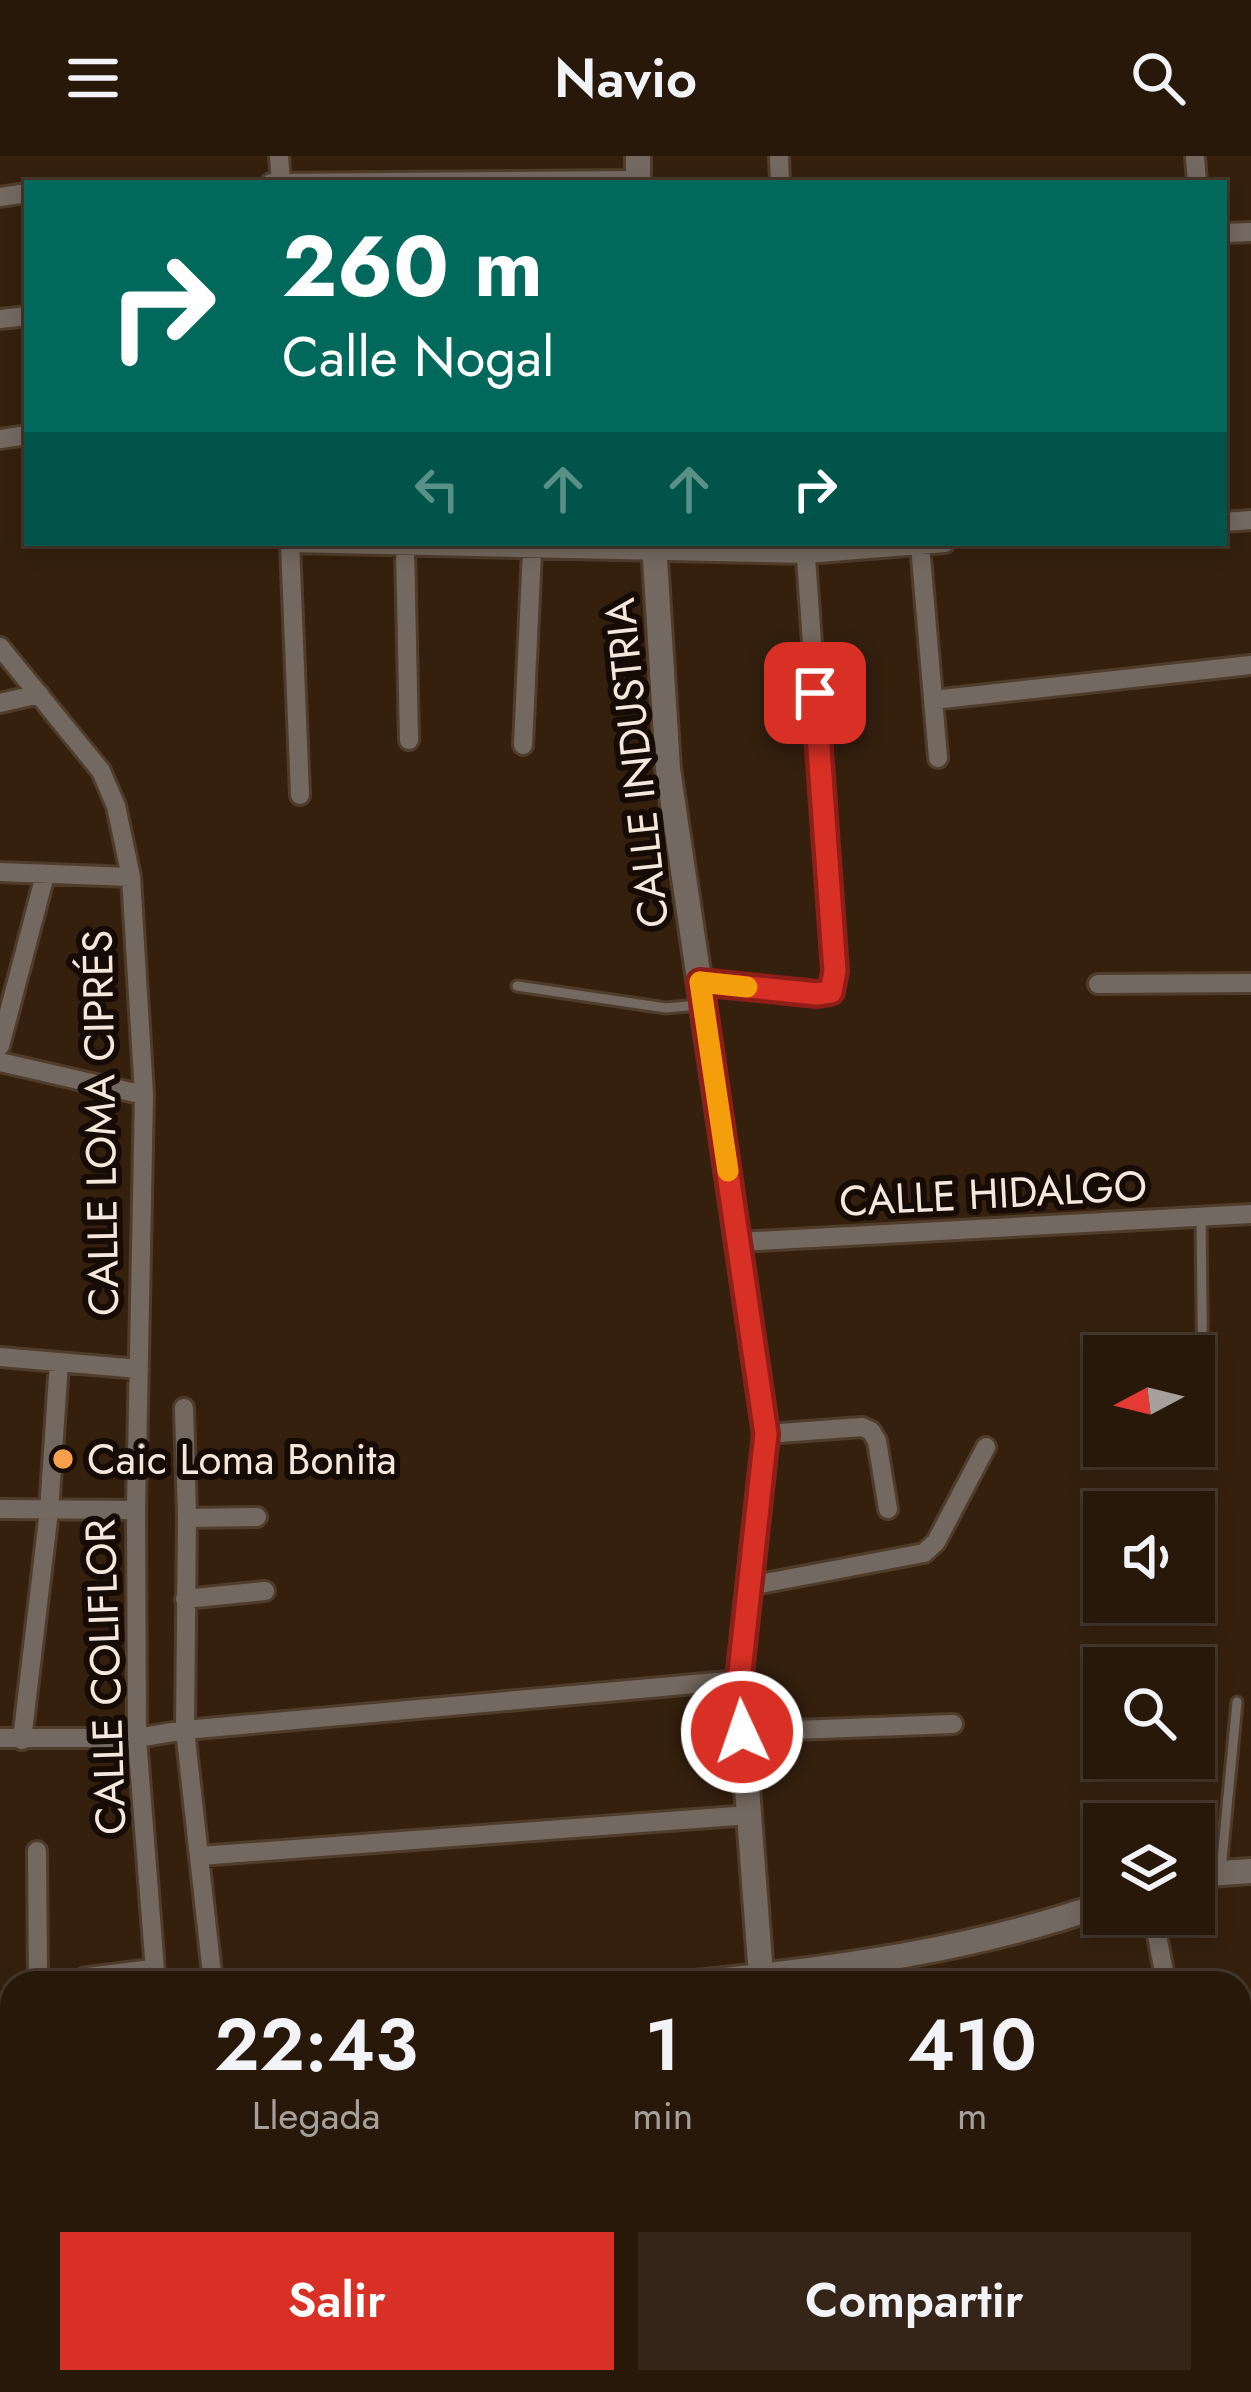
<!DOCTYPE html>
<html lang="es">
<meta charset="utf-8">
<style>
:root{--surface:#28180a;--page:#342518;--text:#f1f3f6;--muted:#a5a09c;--line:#44372b;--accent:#d93025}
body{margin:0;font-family:Jost,sans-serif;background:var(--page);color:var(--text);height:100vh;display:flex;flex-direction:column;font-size:45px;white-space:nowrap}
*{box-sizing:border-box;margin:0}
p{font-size:39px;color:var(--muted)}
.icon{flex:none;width:66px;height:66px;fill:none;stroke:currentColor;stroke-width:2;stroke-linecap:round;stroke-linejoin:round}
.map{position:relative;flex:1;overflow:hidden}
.details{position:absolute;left:0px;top:1815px;width:1251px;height:423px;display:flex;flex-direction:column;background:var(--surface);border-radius:36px 36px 0 0;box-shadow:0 6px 18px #0003,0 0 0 3px var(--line)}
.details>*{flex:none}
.hud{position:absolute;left:24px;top:24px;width:1203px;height:366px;border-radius:0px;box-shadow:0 6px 18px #0003,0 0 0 3px var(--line);background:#00695c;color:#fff;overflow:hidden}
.needle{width:78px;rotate:263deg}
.controls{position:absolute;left:1083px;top:1179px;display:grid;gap:24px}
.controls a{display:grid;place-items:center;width:132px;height:132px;border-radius:0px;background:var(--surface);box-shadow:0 6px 18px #0003,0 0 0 3px var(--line);font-size:60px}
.pin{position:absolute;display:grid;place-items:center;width:102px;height:102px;color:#fff;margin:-51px;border-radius:24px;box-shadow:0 6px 18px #0006}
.me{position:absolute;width:132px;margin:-66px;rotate:357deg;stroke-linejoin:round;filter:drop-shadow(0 0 9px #0008)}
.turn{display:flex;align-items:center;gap:42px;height:252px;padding:0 60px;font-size:54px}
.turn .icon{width:156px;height:156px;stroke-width:2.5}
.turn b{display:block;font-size:84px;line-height:102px}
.lanes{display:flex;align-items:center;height:114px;padding:0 60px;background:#0003;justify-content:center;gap:60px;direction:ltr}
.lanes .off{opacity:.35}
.eta{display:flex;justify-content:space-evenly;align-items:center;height:204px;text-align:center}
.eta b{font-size:72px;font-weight:600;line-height:84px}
.primary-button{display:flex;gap:24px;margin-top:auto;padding:24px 60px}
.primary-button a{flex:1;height:138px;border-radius:0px;background:var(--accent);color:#fff;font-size:48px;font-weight:600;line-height:138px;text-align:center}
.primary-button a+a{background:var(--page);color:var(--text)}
header{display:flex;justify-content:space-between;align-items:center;height:156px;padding:0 60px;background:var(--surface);font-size:54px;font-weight:600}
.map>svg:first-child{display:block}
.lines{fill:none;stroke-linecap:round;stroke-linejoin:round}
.service-casing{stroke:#503c2b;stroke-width:15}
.minor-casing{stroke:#503c2b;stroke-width:24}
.tertiary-casing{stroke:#503c2b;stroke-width:30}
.service{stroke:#746960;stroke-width:9}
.minor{stroke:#746960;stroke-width:18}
.tertiary{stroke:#746960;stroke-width:24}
.route-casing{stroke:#8d1f18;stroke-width:30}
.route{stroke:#d93025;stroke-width:21}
.slow{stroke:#f59e0b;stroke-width:21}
.poi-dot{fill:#f8a04b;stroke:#160c05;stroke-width:4.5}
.labels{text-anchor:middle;stroke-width:12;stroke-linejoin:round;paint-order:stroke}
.street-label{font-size:42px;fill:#f5e7db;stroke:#160c05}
.poi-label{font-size:42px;fill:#f5e7db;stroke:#160c05;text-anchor:start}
</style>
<header><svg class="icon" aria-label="menu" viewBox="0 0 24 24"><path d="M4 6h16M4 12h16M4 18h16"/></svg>Navio<svg class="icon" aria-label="search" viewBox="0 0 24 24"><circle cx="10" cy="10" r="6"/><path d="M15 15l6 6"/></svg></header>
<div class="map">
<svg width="1251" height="2236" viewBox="0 0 1251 2236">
<rect width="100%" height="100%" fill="#35200e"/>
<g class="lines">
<defs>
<path id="service" d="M517,830L666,852L698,849
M1201,1062L1203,1240
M1221,1714L1237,1546
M84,1827L83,1817L155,1808"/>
<path id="minor" d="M279,0L281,27
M779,0L780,27
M1195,0L1197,27
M271,27L638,24
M0,41L27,37
M1224,77L1251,76
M0,163L27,160
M0,283L27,279
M1224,366L1251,364
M290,387L300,639
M291,387L806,398L945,387
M920,389L938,602
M405,392L409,584
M0,491L101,615L116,650L131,721L144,939L136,1354L137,1582L156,1827
M933,544L1251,509
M0,547L39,538
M523,589L532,395
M0,716L131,721
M700,827L817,838L831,835L835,815L805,387
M1098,828L1251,827
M0,890L45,719
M0,906L144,939
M739,1086L1251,1058
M0,1201L139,1213
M184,1252L187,1362L185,1574L213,1827
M766,1278L862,1271L871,1275L877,1285L888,1353
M0,1353L136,1354
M187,1362L257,1361
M749,1430L924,1397L936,1386L986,1291
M185,1443L265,1435
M742,1576L953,1568
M0,1582H137L185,1574L739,1524
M22,1584L49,1355L59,1206
M37,1695L38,1827
M200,1700L749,1659
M1153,1758L1166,1827
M1239,1891H1251
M0,2027L12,2026
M0,2160L12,2159
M1239,2166L1251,2165
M78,2226V2236
M221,2226L223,2236
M264,2226L268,2234L277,2236
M512,2226L513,2236
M623,2226L624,2236
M781,2226L782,2236
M294,2236L385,2226"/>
<path id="tertiary" d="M638,0V27
M654,387L668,613L766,1278L739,1524L761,1820
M1194,1719L1251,1715
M696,1827C833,1813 974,1794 1104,1748
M0,1896L12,1895"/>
</defs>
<!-- service casing -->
<use href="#service" class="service-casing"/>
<!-- minor casing -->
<use href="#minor" class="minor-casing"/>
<!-- tertiary casing -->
<use href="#tertiary" class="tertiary-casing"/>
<!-- service -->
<use href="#service" class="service"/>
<!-- minor -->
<use href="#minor" class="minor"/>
<!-- tertiary -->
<use href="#tertiary" class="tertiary"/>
</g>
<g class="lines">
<defs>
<path id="route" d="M742,1576L739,1525L766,1278L700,826L817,838L831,836L835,815L815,537"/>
</defs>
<!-- route casing -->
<use href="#route" class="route-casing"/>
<!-- route -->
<use href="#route" class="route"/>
<!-- slow -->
<path class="slow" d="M728,1015L700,826L747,831"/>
</g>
<!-- markers -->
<circle class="poi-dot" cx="63" cy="1303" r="12"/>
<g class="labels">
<!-- street labels -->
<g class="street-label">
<text transform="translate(636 607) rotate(-96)" y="15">CALLE INDUSTRIA</text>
<text transform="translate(100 967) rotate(-91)" y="15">CALLE LOMA CIPRÉS</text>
<text transform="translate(993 1037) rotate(-3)" y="15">CALLE HIDALGO</text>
<text transform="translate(105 1521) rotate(-92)" y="15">CALLE COLIFLOR</text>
</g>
<!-- poi labels -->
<g class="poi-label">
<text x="87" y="1318">Caic Loma Bonita</text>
</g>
</g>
</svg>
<div class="controls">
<a><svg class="needle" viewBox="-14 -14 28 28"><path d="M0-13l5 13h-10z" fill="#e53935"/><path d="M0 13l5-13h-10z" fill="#a5a09c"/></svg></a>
<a><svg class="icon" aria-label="sound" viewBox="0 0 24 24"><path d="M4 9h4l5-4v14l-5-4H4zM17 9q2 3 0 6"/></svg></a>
<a><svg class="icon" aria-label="search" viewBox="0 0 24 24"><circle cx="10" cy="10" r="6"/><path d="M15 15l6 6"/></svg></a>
<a><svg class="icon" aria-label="layers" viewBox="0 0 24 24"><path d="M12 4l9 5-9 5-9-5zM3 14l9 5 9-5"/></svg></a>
</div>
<div class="pin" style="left:815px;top:537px;background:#d93025"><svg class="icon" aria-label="arrive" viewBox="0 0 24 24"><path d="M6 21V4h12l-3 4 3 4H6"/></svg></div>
<svg class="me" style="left:742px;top:1576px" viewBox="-20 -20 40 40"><circle r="17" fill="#d93025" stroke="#fff" stroke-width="3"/><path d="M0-11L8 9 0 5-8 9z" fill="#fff"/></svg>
<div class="hud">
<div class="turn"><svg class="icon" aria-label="right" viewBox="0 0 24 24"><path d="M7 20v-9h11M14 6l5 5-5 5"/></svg><div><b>260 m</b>Calle Nogal</div></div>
<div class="lanes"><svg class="icon off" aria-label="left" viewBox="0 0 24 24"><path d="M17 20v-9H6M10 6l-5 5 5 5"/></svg><svg class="icon off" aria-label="ahead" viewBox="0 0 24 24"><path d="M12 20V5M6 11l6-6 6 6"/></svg><svg class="icon off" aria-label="ahead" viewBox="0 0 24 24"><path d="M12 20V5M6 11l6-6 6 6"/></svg><svg class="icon" aria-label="right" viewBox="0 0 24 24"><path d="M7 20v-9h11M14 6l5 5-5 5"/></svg></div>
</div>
<section class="details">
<div class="eta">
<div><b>22:43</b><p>Llegada</p></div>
<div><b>1</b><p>min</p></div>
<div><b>410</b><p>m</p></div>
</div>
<div class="primary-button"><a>Salir</a><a>Compartir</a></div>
</section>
</div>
